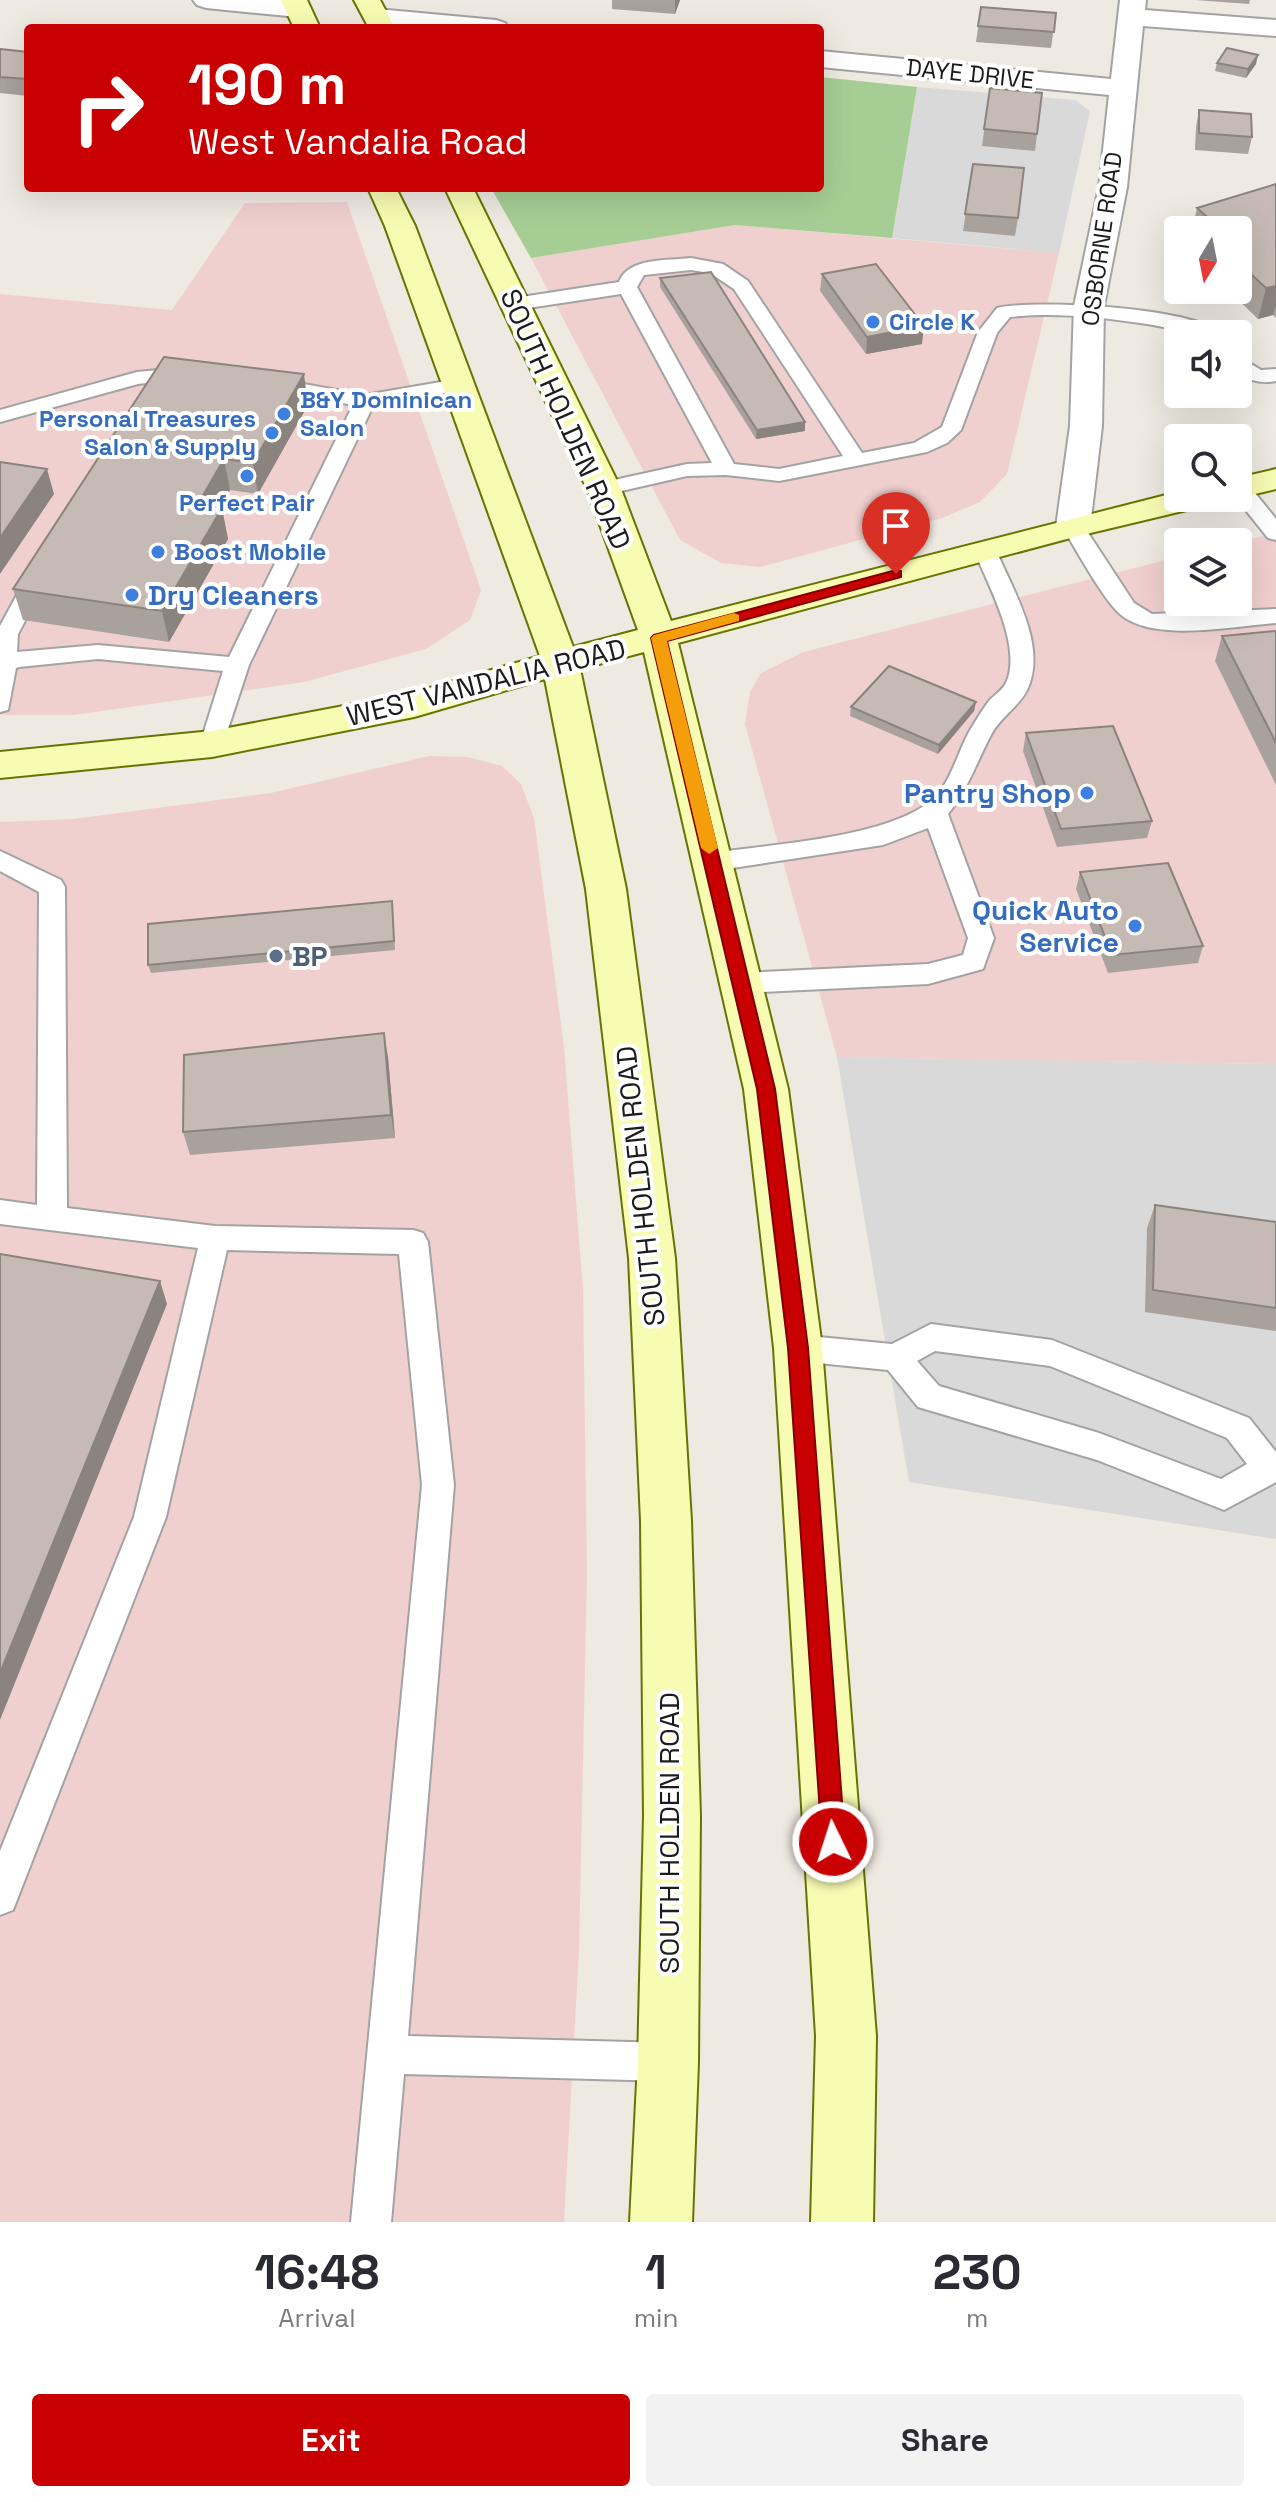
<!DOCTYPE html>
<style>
:root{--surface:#fff;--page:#f2f2f3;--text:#2b2b33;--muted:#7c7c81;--accent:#c80002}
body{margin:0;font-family:"Space Grotesk",sans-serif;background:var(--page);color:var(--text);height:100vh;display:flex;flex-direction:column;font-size:30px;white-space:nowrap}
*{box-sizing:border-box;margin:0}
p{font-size:26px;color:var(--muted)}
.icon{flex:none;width:44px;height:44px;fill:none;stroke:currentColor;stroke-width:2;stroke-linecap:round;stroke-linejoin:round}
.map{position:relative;height:2222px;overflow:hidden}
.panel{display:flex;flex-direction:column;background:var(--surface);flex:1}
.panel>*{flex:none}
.guide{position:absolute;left:24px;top:24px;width:800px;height:168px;border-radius:8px;box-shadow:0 8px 32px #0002;background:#c80002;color:#fff;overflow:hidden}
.needle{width:52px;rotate:190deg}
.tools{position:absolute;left:1164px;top:216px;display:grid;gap:16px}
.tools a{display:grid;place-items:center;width:88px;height:88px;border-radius:8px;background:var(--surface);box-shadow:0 8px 32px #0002;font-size:40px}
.pin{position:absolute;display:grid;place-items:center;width:68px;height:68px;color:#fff;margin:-82px -34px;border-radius:50% 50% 50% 0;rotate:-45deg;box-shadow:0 0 8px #0007}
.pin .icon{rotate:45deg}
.me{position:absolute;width:88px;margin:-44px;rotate:356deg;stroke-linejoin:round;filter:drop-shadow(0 0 6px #0008)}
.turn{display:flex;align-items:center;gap:28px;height:168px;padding:0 32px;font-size:36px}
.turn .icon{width:104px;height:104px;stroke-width:2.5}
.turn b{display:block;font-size:56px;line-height:68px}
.eta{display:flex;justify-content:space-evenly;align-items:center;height:136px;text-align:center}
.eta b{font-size:48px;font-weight:800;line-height:56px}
.primary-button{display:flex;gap:16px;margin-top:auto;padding:16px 32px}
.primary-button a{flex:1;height:92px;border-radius:8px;background:var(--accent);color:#fff;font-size:32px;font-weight:800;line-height:92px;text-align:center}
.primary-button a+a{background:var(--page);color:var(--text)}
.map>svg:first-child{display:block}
.residential{fill:#dad9d9}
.commercial{fill:#f0d0cf}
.forest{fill:#a6ce94}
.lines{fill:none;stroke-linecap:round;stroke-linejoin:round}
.lane-casing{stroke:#a3a3a3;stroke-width:4}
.street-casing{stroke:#a3a3a3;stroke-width:4}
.secondary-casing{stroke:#687402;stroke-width:4}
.lane{fill:#fff;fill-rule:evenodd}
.street{fill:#fff;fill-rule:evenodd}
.secondary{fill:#f8fbb2;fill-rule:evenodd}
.wall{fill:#a9a19b}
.shaded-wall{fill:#8a837e}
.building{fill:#c5bbb4;stroke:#8a837e;stroke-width:2}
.route{fill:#c80002;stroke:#820001;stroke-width:2}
.slow{fill:#f59e0b}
.shop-dot{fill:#3f7fe0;stroke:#fff;stroke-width:3}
.service-dot{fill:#5c6f8a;stroke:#fff;stroke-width:3}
.labels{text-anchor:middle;stroke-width:8;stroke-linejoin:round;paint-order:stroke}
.far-street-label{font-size:24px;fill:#1c1c1c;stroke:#fff}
.far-shop-label{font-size:24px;font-weight:bold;fill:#366cbe;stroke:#fff;text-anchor:start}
.street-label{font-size:28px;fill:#1c1c1c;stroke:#fff}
.shop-label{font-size:28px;font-weight:bold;fill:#366cbe;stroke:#fff;text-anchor:end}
.service-label{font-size:28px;font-weight:bold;fill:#4e5e75;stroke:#fff;text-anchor:start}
</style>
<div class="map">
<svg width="1276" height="2222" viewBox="0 0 1276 2222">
<rect width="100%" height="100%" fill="#eee9e1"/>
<!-- residential -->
<path class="residential" d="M917,87L1075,100L1090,111L1059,253L892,238Z
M837,1057L1276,1064V1539L909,1482Z"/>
<!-- commercial -->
<path class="commercial" d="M347,202L481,590L470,620L426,649L304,682L74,715H0V294L172,310L245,203Z
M735,225L1059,253L1007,474L980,502L942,518L760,567L721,563L680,540L531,258Z
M1276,533V1064L837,1057L745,724L750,692L761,673L803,652L1178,557V602H1238V542Z
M429,756L468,757L502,766L521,784L534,818L564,1047L583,1290L587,1572L579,1951L564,2222H0V822L73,819L271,793Z"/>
<!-- forest -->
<path class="forest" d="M820,77L917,87L892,238L735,225L531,258L491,188H820Z"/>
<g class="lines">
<defs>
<path id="lane" d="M691,258L723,264L748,281L862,453L914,443L942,427L978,332L997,308C1033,299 1197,307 1220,334C1192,334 1168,327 1140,323C1098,317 1053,312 1010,317L997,333L961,430L947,443L927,452L779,481L726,475L687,476L604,495L596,494L593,489L596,484L687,464L712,463L621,294L515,310L505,304L515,298L619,282C628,257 668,261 691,258ZM691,270L710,273L734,289L843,456L779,469L734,464L637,287L644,275Z
M1238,356L1261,370L1276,369V381C1262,384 1250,381 1238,373Z
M190,367L200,373L197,377L138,384L0,422V410L137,372Z
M270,378L365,395L458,379L468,385L458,391L373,406L249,665L221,750H203L200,744L223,671L98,659L19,667L16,668L8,710L0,712V626L31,569H47L50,574L18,634L17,652L98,645L229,657L353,405L263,388L260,384L263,380Z
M1238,482L1247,483L1276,519V540L1268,538L1236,498Z
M1073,520L1081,522L1134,603L1152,614L1276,609V623C1234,626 1153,643 1120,614C1104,601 1075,547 1062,527Z
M985,543L996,550C1013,591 1048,646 1027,690C1020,705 1001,717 992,733C977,761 968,789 948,814L994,938L983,969L928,984L741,993L732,990L728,983L732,976L741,973L928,964L963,955L968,938L928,828L883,845L713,871L704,868L700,862L704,856L713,853C773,844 885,838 931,801C950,785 957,754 969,732C975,722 982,710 989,701C994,695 1002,691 1006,683C1023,647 988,585 974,550Z
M0,851L61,880L65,887L67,1208L215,1226L413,1230L423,1233L428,1242L454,1485L408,2036L668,2043L682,2048L687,2062L682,2076L668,2081L404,2074L391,2222H351L422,1485L399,1254L227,1250L166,1517L13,1910L0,1915V1851L134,1517L198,1248L0,1224V1200L37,1205L39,892L0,871Z
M931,1324L1052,1340L1249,1418L1276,1452V1482L1224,1510L1097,1460L918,1407L888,1370L798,1361L787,1357L783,1348L787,1339L798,1335L892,1344ZM935,1351L1050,1366L1227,1438L1247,1464L1221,1479L1099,1433L939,1386L917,1361Z"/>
<path id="street" d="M193,0H284L307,4L311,9L307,14L298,17L206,8L197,5Z
M1120,0H1146L1145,10L1276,20V36L1143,26L1127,187L1104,306L1102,426L1090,527L1085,534L1073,537L1061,534L1056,527L1070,426L1074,306L1099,187L1109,95L820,67V51L1111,79Z
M377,9L496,20L505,23L509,28H413L368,22L364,17L368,12Z"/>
<path id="secondary" d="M281,0H307L320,28H294Z
M354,0H380L395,28H369Z
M368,188H396L415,226L573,647L638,630L587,489L445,188H473L621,489L671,621L1178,492V498H1213L1208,505L1078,536L678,643L788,1089L822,1348L876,2036L873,2222H811L816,2036L774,1348L744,1089L644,652L580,669L626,889L675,1258L691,1521L700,1816L698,2062L692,2222H630L638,2062L644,1816L641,1521L629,1258L586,889L545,679L414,717L212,757L0,778V752L212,731L412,693L540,656L385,226Z
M1276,469V489L1238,498V478Z"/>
</defs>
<!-- lane casing -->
<use href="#lane" class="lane-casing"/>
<!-- street casing -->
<use href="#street" class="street-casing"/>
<!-- secondary casing -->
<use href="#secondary" class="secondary-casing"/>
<!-- lane -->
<use href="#lane" class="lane"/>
<!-- street -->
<use href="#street" class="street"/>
<!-- secondary -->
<use href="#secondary" class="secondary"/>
</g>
<!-- wall -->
<path class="wall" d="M612,0H680L675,14L612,9Z
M1195,0H1250L1249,4Z
M981,7L1056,13L1051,48L976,42Z
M0,49L28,52V96L0,93Z
M1217,63L1256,64L1246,78L1215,71Z
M990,88L1037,134L1035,151L982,146Z
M1199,110L1252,137L1248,154L1195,150L1196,127Z
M973,164L1018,218L1015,236L963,231Z
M1276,184V318L1273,315L1258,319L1228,290H1238V230H1192L1197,208Z
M822,274L922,344L866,354L820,291Z
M660,278L805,431L756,439L660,287Z
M308,405L258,494L230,490L220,508L228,539L169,642L23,620L13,589Z
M1276,631V785L1215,661L1222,636Z
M976,702L974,711L938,754L850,716L851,707Z
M1026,733L1152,821L1147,838L1057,847L1023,751Z
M1080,872L1203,946L1198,963L1108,973L1076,889Z
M393,910L395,950L151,973L148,965Z
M388,1057L395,1138L190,1155L183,1132Z
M1155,1205L1276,1222V1331L1145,1312L1147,1228Z"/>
<!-- shaded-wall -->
<path class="shaded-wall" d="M675,0H680L675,14Z
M1258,55L1256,64L1246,78L1248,69Z
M1276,286V305L1273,315L1258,319L1266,288Z
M924,326L922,344L866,354L867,337Z
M304,374L308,405L258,494L253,463Z
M805,422V431L756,439L757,430Z
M224,459L230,490L204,536L198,504Z
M47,469L54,494L0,574V538Z
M222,508L228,539L169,642L162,611Z
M976,702L974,711L938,754L939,745Z
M384,1033L388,1057L395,1138L391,1115Z
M160,1281L167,1304L0,1720V1673Z"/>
<!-- building -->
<path class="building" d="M981,7L1056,13L1054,32L978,26Z
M1227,48L1258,55L1248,69L1217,63Z
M0,49L28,52V79L0,77Z
M990,88L1042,93L1037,134L984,129Z
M1199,110L1251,114L1252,137L1199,133Z
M973,164L1024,168L1018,218L965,214Z
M1276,184V286L1266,288L1238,262V230H1222L1197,208Z
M876,264L924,326L867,337L822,274Z
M711,272L805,422L757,430L660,278Z
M164,357L304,374L253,463L224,459L198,504L222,508L162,611L13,589Z
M0,462L47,469L0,538Z
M1276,631V743L1222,636Z
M889,666L976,702L939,745L851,707Z
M1113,726L1152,821L1061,829L1026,733Z
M1168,863L1203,946L1112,955L1080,872Z
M392,901L394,941L148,965V924Z
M384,1033L391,1115L183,1132L184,1055Z
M1155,1205L1276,1222V1308L1153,1290Z
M0,1254L160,1281L0,1673Z"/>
<!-- route -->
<path class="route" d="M896,570L901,571V577L667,641L775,1089L808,1348L845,1842L842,1850L833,1854L825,1850L822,1842L788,1348L757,1089L651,638L654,635Z"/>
<!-- slow -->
<path class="slow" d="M734,613L739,615V621L667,641L718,848L709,854L701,848L651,638L654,635Z"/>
<!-- markers -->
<g class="shop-dot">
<circle cx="873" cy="322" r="8"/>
<circle cx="284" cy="414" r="8"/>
<circle cx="272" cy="433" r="8"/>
<circle cx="247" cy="476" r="8"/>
<circle cx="158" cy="552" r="8"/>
<circle cx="132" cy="595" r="8"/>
<circle cx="1087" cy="793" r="8"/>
<circle cx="1135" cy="926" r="8"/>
</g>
<circle class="service-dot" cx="276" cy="956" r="8"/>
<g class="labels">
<!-- far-street labels -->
<g class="far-street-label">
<text transform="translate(970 74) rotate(6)" y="8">DAYE DRIVE</text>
<text transform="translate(1102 239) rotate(-82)" y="8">OSBORNE ROAD</text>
</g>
<!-- far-shop labels -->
<g class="far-shop-label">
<text x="889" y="330">Circle K</text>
<text x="300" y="408">B&amp;Y Dominican<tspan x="300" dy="28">Salon</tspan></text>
<text x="256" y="427" text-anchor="end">Personal Treasures<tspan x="256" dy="28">Salon &amp; Supply</tspan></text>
<text x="247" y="511" text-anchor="middle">Perfect Pair</text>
<text x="174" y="560">Boost Mobile</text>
</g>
<!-- street labels -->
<g class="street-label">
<text transform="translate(566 419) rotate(66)" y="10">SOUTH HOLDEN ROAD</text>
<text transform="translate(486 682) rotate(-14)" y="10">WEST VANDALIA ROAD</text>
<text transform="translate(640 1186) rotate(-96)" y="10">SOUTH HOLDEN ROAD</text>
<text transform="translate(669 1833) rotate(-90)" y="10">SOUTH HOLDEN ROAD</text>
</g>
<!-- shop labels -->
<g class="shop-label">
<text x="148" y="605" text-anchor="start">Dry Cleaners</text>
<text x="1071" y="803">Pantry Shop</text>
<text x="1119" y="920">Quick Auto<tspan x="1119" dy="32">Service</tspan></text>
</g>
<!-- service labels -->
<g class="service-label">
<text x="292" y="966">BP</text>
</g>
</g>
</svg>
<div class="tools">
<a><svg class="needle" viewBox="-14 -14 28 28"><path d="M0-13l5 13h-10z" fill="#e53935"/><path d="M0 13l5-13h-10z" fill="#7c7c81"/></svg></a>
<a><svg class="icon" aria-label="sound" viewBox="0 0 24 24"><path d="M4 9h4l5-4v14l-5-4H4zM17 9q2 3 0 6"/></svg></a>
<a><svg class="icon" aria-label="search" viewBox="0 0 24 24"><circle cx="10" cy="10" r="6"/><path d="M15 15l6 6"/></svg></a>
<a><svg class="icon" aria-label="layers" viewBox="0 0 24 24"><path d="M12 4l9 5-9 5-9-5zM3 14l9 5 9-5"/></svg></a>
</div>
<div class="pin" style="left:896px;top:574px;background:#d93025"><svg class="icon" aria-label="arrive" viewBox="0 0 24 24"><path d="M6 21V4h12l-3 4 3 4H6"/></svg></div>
<svg class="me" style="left:833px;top:1842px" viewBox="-20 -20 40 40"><circle r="17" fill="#c80002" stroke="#fff" stroke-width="3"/><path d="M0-11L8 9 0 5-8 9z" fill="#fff"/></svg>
<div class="guide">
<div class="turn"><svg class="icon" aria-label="right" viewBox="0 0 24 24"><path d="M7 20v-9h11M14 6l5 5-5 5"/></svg><div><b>190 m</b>West Vandalia Road</div></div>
</div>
</div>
<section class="panel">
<div class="eta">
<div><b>16:48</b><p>Arrival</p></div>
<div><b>1</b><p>min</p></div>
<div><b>230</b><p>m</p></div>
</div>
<div class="primary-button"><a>Exit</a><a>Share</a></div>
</section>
